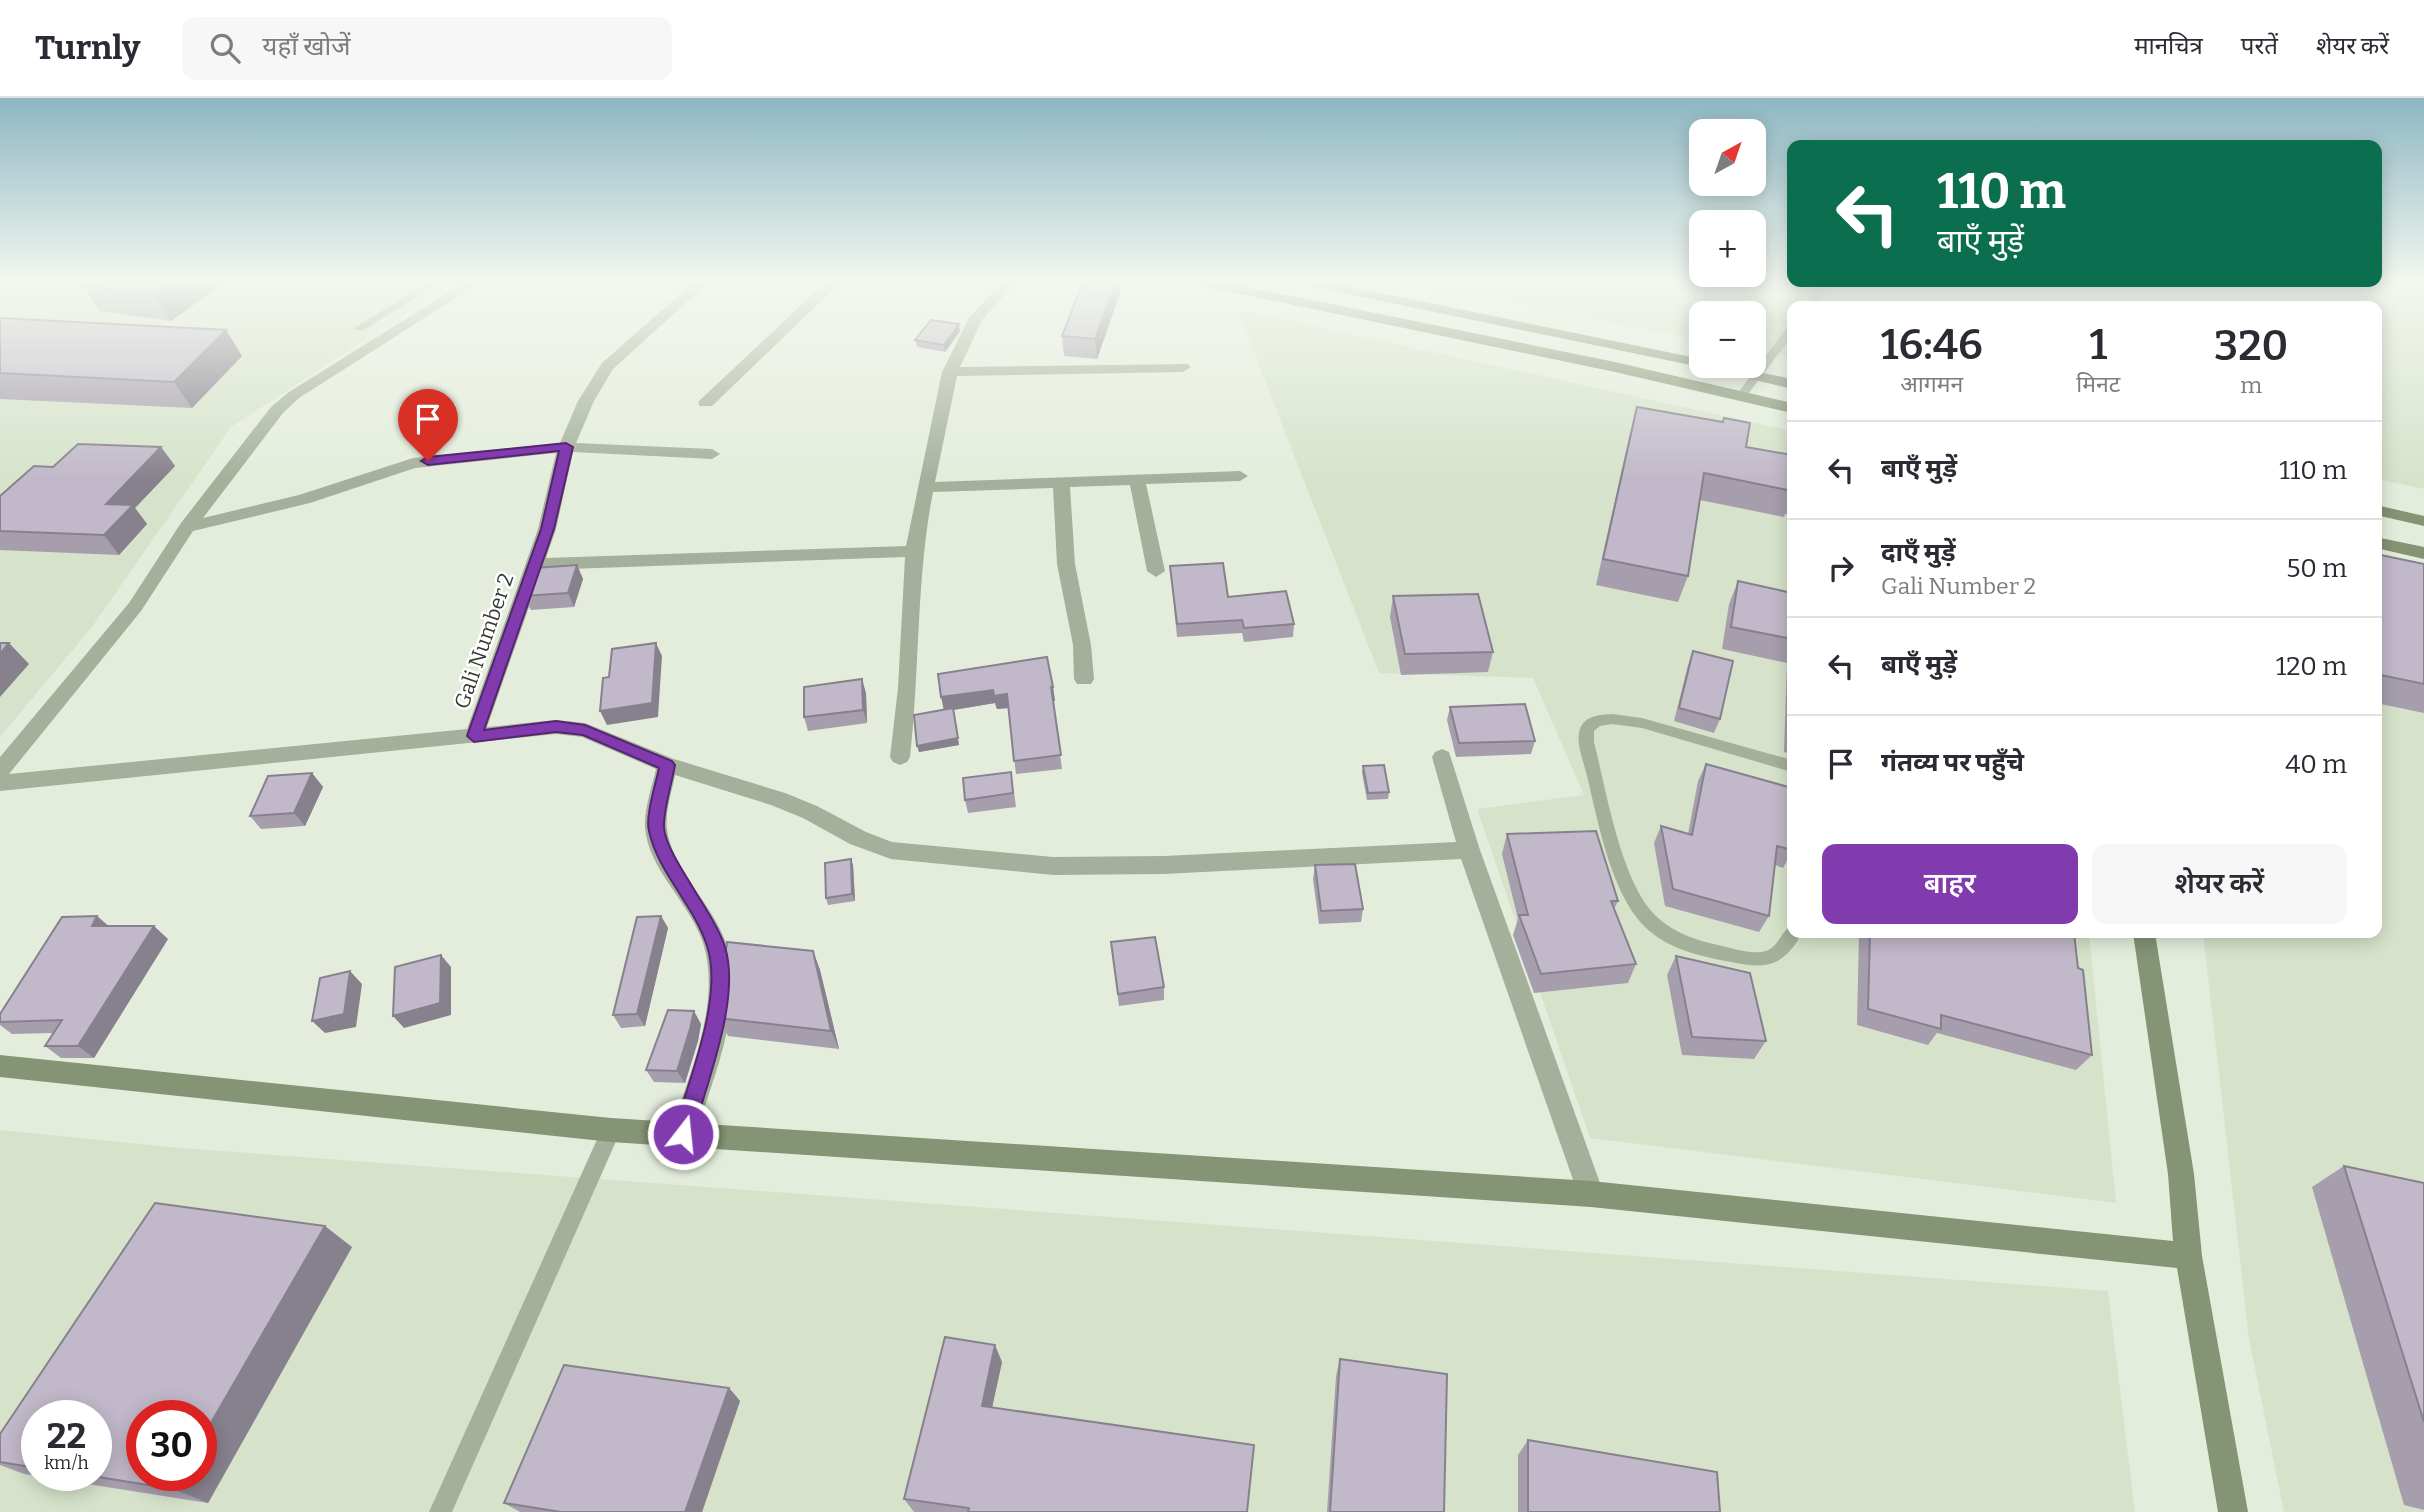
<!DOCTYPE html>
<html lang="hi">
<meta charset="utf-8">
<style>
:root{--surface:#fff;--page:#f7f7f7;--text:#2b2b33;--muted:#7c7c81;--line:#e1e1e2;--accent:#813bae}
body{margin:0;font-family:Bitter,"Noto Sans Devanagari",serif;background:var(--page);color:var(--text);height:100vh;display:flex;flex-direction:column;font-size:26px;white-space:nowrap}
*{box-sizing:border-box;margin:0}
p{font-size:23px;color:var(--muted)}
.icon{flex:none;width:38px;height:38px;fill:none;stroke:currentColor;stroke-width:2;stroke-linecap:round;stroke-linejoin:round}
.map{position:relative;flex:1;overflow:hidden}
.drawer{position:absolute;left:1787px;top:203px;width:595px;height:637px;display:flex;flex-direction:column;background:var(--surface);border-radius:14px;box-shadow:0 4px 18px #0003}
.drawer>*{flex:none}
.top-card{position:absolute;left:1787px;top:42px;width:595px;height:147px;border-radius:14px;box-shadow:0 4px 18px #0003;background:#0b6e4f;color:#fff;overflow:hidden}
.needle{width:46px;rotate:40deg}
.controls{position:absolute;left:1689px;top:21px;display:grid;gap:14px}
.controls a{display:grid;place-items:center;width:77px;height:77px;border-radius:14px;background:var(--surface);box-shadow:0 4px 18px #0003;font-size:35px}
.speed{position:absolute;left:21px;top:1302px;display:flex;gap:14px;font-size:35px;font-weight:700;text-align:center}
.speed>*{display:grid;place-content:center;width:91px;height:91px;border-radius:50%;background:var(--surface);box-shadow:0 4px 18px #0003;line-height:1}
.speed small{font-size:18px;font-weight:400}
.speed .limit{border:10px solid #d22;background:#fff;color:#111}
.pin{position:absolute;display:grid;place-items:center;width:60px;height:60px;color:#fff;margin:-72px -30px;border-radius:50% 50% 50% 0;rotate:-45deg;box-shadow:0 0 7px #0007}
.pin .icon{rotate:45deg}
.me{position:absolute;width:77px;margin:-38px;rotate:16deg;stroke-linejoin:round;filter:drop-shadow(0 0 5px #0008)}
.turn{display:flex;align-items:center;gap:24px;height:147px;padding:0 35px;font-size:32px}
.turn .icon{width:91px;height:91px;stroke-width:2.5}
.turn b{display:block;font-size:49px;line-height:60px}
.eta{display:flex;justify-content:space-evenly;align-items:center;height:119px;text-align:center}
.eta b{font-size:42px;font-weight:600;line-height:49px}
.cta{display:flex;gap:14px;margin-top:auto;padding:14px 35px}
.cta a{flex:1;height:80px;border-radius:14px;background:var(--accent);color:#fff;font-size:28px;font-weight:600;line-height:80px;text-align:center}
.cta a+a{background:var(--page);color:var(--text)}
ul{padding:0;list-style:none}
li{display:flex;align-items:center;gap:21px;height:98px;padding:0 35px;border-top:2px solid var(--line)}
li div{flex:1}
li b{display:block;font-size:26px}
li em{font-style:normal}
header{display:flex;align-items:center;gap:42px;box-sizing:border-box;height:98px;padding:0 35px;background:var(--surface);border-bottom:2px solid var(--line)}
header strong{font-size:33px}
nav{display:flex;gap:38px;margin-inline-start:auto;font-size:24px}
.search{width:490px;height:63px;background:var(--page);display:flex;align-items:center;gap:18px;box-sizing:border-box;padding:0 24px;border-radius:14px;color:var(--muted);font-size:26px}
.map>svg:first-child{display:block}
.built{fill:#d6e3ca;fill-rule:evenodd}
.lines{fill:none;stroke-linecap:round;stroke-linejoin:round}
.lane{fill:#a5b09a;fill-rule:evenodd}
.street{fill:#a5b09a;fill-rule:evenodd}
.secondary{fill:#849474;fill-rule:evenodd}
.wall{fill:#a69ead;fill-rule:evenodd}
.shaded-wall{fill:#87818d}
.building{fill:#c1b8c9;stroke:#87818d;stroke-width:2}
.route{fill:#813bae;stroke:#542671;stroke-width:2}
.labels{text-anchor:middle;stroke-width:5;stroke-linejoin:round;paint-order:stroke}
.street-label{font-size:21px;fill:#363a33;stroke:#fff}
</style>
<header>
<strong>Turnly</strong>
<div class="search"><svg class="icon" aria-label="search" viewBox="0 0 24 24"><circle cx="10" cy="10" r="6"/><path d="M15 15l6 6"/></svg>यहाँ खोजें</div>
<nav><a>मानचित्र</a><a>परतें</a><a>शेयर करें</a></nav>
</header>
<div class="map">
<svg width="2424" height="1414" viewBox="0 0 2424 1414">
<rect width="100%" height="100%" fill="#e4eddc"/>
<!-- built -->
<path class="built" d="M0,184H454L231,329L92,529L0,639Z
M1400,184H2424V391L2377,381L2376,208H1792V260L1754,252V215H1701V242Z
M1237,211L1792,333V835H2089L2116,1105L1590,1040L1477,711L1584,697L1533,580L1379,575Z
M2377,467L2424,478V1414H2284L2249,1241L2203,835H2376Z
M0,1032L181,1050L2108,1193L2135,1414H0ZM37,1318H96V1377H37ZM142,1318H201V1377H142Z"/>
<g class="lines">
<!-- lane -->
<path class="lane" d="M428,184H440L362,233L353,231Z
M1823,184H1833L1814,208H1804Z
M1792,227V238L1745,300H1737V296L1788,228Z
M1612,616L1642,620L1792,662V674L1642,630L1612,626L1600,628L1594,633V644C1606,691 1621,785 1656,818C1674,835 1695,842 1718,847C1732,850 1751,857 1766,853C1779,849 1781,832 1792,828V835H1802C1786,865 1769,872 1736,865C1704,859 1667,852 1643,827C1610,792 1598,723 1587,678C1584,664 1575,644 1580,631C1585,617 1600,617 1612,616Z
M611,1023L618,1026L621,1032L452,1414H429L604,1026Z"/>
<!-- street -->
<path class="street" d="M465,184H481L299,300L283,315L203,420L299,397L413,360L560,345L578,303L602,265L694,184H709L613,271L594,303L576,345L712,351L720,356L712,361L573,354L556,431L546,460L906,448L942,274L969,220L1002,184H1017L982,222L960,269L1188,266L1191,269L1183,274L957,278L935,384L1240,373L1248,378L1240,383L1146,386L1165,473L1156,479L1147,473L1130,387L1070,389L1075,466L1091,547L1094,581L1091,586H1077L1074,581L1073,547L1057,466L1053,390L933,394C916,481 920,571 910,659L907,664L900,667L893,664L890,659L898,590L905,459L542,472L487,629L556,622L585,625L674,661L785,695L817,708L866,734L892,744L1053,759L1164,758L1456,744L1432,659L1435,654L1442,651L1449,654L1480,752L1604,1096L1600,1105L1591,1109L1582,1105L1578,1096L1461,761L1164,776L1053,777L891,761L850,746L803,720L771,707L675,677C672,694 665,713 667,730C671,771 715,808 727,848C745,909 713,979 696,1036L692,1044L683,1048L674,1044L670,1036C688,979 721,909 704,848C692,806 648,773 645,729C644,710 652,689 656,671L582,639L556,636L0,693V659L129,505L181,425L271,309L289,294ZM556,355L538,431L467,631L9,676L141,513L193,433L310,405L415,370Z
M826,184H841L712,308H700L698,305L700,302Z"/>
<!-- secondary -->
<path class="secondary" d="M1196,184H1223L1615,264L1792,305V315L1615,274L1203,188Z
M1302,184H1328L1701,261V268H1730L1792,281V291L1705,270L1309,188Z
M2376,407L2424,418V428L2376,417Z
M2376,439L2424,449V461L2376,450Z
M2133,835H2155L2194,1076L2202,1158L2248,1414H2218L2177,1170L1591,1109L611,1044L0,979V957L611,1020L1591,1083L2173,1143L2168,1076Z"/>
</g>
<!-- wall -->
<path class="wall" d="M87,184H221L222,186L171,223L100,213L82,187Z
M1083,184H1119L1120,195L1097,261L1064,258L1062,238Z
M0,220L226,232L242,258L192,310L0,301Z
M960,233L945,254L917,249L915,242Z
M1637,309L1722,324L1724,320L1746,349L1792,357V417L1785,416L1784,419L1700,402L1688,478L1678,504L1596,487L1630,335Z
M161,349L175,368L135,410L147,426L119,457L0,452V398L53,369Z
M2376,456L2424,466V615L2376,605Z
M577,467L583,481L574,509L531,512L523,498Z
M1170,468L1228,499L1294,526L1293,539L1244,544L1242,535L1177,539Z
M1738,483L1792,495V656L1784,654L1787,565L1722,551L1729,506Z
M1393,498L1493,554L1488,574L1401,577L1390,519Z
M1693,553L1720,621L1714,635L1674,623L1688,567Z
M1053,589L1055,603H1053L1062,671L1016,676L1008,610L997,611L995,605L953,612L959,647L919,654L944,612Z
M866,595L867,625L808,633L804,619Z
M1450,609L1535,643L1531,656L1456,659L1447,622Z
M1706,666L1792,753L1783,770L1775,767L1769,818L1759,834L1665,808L1654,745L1661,728L1688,736L1698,683Z
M1363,668L1389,694L1388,701L1367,702L1362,675Z
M312,675L323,689L305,728L261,731L250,718Z
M1013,687L1016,709L968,715L965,702Z
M1507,736L1618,803L1614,811L1636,866L1628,885L1534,895L1513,837L1518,821L1502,756Z
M853,767L855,803L828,807L826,800Z
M1315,767L1363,811L1361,824L1319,826L1313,781Z
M97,818L108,828L168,841L94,960H61L45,948L53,935L12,936L0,927V916Z
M661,818L668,830L645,928L621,930L613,917Z
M1859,835H2074L2078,870L2092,957L2076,972L1937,935L1928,947L1857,927Z
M1111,844L1164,889V902L1119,908Z
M813,853L820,872L839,951L728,938L718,920Z
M1676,858L1766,943L1754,961L1682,957L1667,877Z
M701,926L698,943L685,985L654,984L646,972Z
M2344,1068L2424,1085V1412L2404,1407L2312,1089Z
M352,1149L208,1405L24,1376L0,1367V1336ZM37,1318L96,1377H37Z
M1340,1261L1444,1414H1327L1336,1278Z
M1002,1264L992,1309L1247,1414H914L904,1401Z
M729,1290L740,1303L702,1414H520L504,1405Z
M1528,1342L1720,1414H1518V1357Z"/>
<!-- shaded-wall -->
<path class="shaded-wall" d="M173,184H221L222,186L171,223L154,197Z
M1116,184H1119L1120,195L1097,261L1095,241Z
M959,226L960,233L945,254L944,247Z
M226,232L242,258L192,310L174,284Z
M161,349L175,368L135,410L147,426L119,457L104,437L106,406Z
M577,467L583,481L574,509L568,495Z
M9,545L29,566L0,599V556Z
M656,545L662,558L658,619L607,627L600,613Z
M862,581L866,595L867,625L863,612Z
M1051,589H1053L1055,603H1053Z
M993,592L1007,596L1009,610L997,611L995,605L953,612L959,647L919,654L917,648L944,613L941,599Z
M312,675L323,689L305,728L294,715Z
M851,761L853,767L855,803L852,796Z
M97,818L112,831L92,828Z
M661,818L668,830L645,928L637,916Z
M154,828L168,841L94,960L78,948Z
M813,853L820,872L839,951L831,933Z
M441,857L451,869V917L404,930L393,918Z
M350,873L362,886L356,929L325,935L312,923Z
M694,913L701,926L698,943L685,985L677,973Z
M325,1128L352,1149L208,1405L173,1391L181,1377H201V1342Z
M995,1247L1002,1264L989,1324L982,1308Z
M729,1290L740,1303L702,1414H685Z"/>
<!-- building -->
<path class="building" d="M87,184H173L154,197L82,187Z
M1083,184H1116L1095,241L1062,238Z
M0,220L226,232L174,284L0,275Z
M931,222L959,226L944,247L915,242Z
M1637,309L1723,324L1724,320L1750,325L1746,349L1792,357V393L1704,375L1688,478L1603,461Z
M78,346L161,349L106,406L133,407L104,437L0,433V398L34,368L53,369Z
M2376,456L2424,466V586L2376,576Z
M1223,465L1228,499L1286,493L1294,526L1244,530L1242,522L1177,526L1170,468Z
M577,467L568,495L523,498L534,470Z
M1738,483L1792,495V541L1731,529Z
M1478,496L1493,554L1405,556L1393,498Z
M0,545H9L0,556Z
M656,545L652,605L600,613L603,580L609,579L612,551Z
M1693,553L1733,563L1720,621L1679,610Z
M1047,559L1053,589H1051L1061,657L1014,663L1007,596L994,598L993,592L941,599L938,576Z
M862,581L863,612L804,619V589Z
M1525,606L1535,643L1459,645L1450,609Z
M953,610L958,640L917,648L914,617Z
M1706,666L1792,690V752L1777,748L1769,818L1673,791L1661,728L1692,737Z
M1384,667L1389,694L1368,695L1363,668Z
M1011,674L1013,695L965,702L963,680Z
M312,675L294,715L250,718L268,678Z
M1596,733L1618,803H1611L1636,866L1541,876L1519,817H1528L1507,736Z
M851,761L852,796L826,800L825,765Z
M1355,766L1363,811L1321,813L1315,767Z
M97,818L92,828H154L78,948H45L62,922L0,924V916L62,819Z
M661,818L637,916L613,917L637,819Z
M1870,835H2074L2078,870L2083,872L2092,957L1941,917V931L1868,911Z
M1155,839L1164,889L1118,896L1111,844Z
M727,844L813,853L831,933L718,920Z
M441,857L440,905L393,918L395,869Z
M1676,858L1750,875L1766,943L1692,939Z
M350,873L344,916L312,923L320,880Z
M668,912L694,913L690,931L677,973L646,972Z
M2344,1068L2424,1085V1324Z
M155,1105L325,1128L201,1342V1318H142V1377H181L173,1391L86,1377H96V1318H37V1370L0,1364V1336Z
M945,1239L995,1247L982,1308L1254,1347L1247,1414H968L969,1410L904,1401Z
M1340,1261L1447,1276L1444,1414H1330Z
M564,1267L729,1290L685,1414H561L504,1405Z
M1528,1342L1717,1374L1720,1414H1528Z"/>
<!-- sky -->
<linearGradient id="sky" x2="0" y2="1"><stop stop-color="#8db7c3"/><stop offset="0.48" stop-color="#f3f7ef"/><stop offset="1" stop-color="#f3f7ef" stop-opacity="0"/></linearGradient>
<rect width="2424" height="382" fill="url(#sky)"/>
<!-- route -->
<path class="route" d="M566,345L573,349L554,431L484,632L556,623L585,627L672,663L675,667C672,685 663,713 664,730C666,758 714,814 725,849C741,901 707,983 693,1036L690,1042L683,1045L676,1042L673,1036C688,984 724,900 707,848C694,807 658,775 649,733C645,719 656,685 659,670L583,637L556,634L474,644L467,638L541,431L559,353L428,367L421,363L428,359Z"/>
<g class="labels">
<!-- street labels -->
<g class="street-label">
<text transform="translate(484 543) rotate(-71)" y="7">Gali Number 2</text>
</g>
</g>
</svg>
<div class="controls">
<a><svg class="needle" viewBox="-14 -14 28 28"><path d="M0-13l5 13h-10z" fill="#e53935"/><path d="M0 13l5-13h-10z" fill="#7c7c81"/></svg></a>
<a>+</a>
<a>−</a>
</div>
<div class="speed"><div>22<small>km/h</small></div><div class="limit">30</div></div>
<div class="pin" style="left:428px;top:363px;background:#d93025"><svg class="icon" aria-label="arrive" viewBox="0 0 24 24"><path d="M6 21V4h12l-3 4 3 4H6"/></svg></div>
<svg class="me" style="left:683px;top:1036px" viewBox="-20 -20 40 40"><circle r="17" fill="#813bae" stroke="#fff" stroke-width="3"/><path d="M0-11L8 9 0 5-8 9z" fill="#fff"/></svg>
<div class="top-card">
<div class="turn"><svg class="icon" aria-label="left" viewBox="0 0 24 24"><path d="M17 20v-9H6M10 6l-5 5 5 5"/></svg><div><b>110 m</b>बाएँ मुड़ें</div></div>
</div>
<section class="drawer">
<div class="eta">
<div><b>16:46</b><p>आगमन</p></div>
<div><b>1</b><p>मिनट</p></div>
<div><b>320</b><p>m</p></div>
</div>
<ul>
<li><svg class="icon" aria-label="left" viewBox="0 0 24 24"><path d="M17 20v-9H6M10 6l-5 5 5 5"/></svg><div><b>बाएँ मुड़ें</b></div><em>110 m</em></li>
<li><svg class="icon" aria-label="right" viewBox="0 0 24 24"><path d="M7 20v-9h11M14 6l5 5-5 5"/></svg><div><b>दाएँ मुड़ें</b><p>Gali Number 2</p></div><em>50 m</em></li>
<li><svg class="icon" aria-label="left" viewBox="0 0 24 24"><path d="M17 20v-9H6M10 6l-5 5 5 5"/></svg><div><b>बाएँ मुड़ें</b></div><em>120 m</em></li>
<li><svg class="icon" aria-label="arrive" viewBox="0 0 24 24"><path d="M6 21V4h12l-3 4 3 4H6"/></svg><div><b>गंतव्य पर पहुँचे</b></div><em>40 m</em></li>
</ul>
<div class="cta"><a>बाहर</a><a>शेयर करें</a></div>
</section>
</div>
